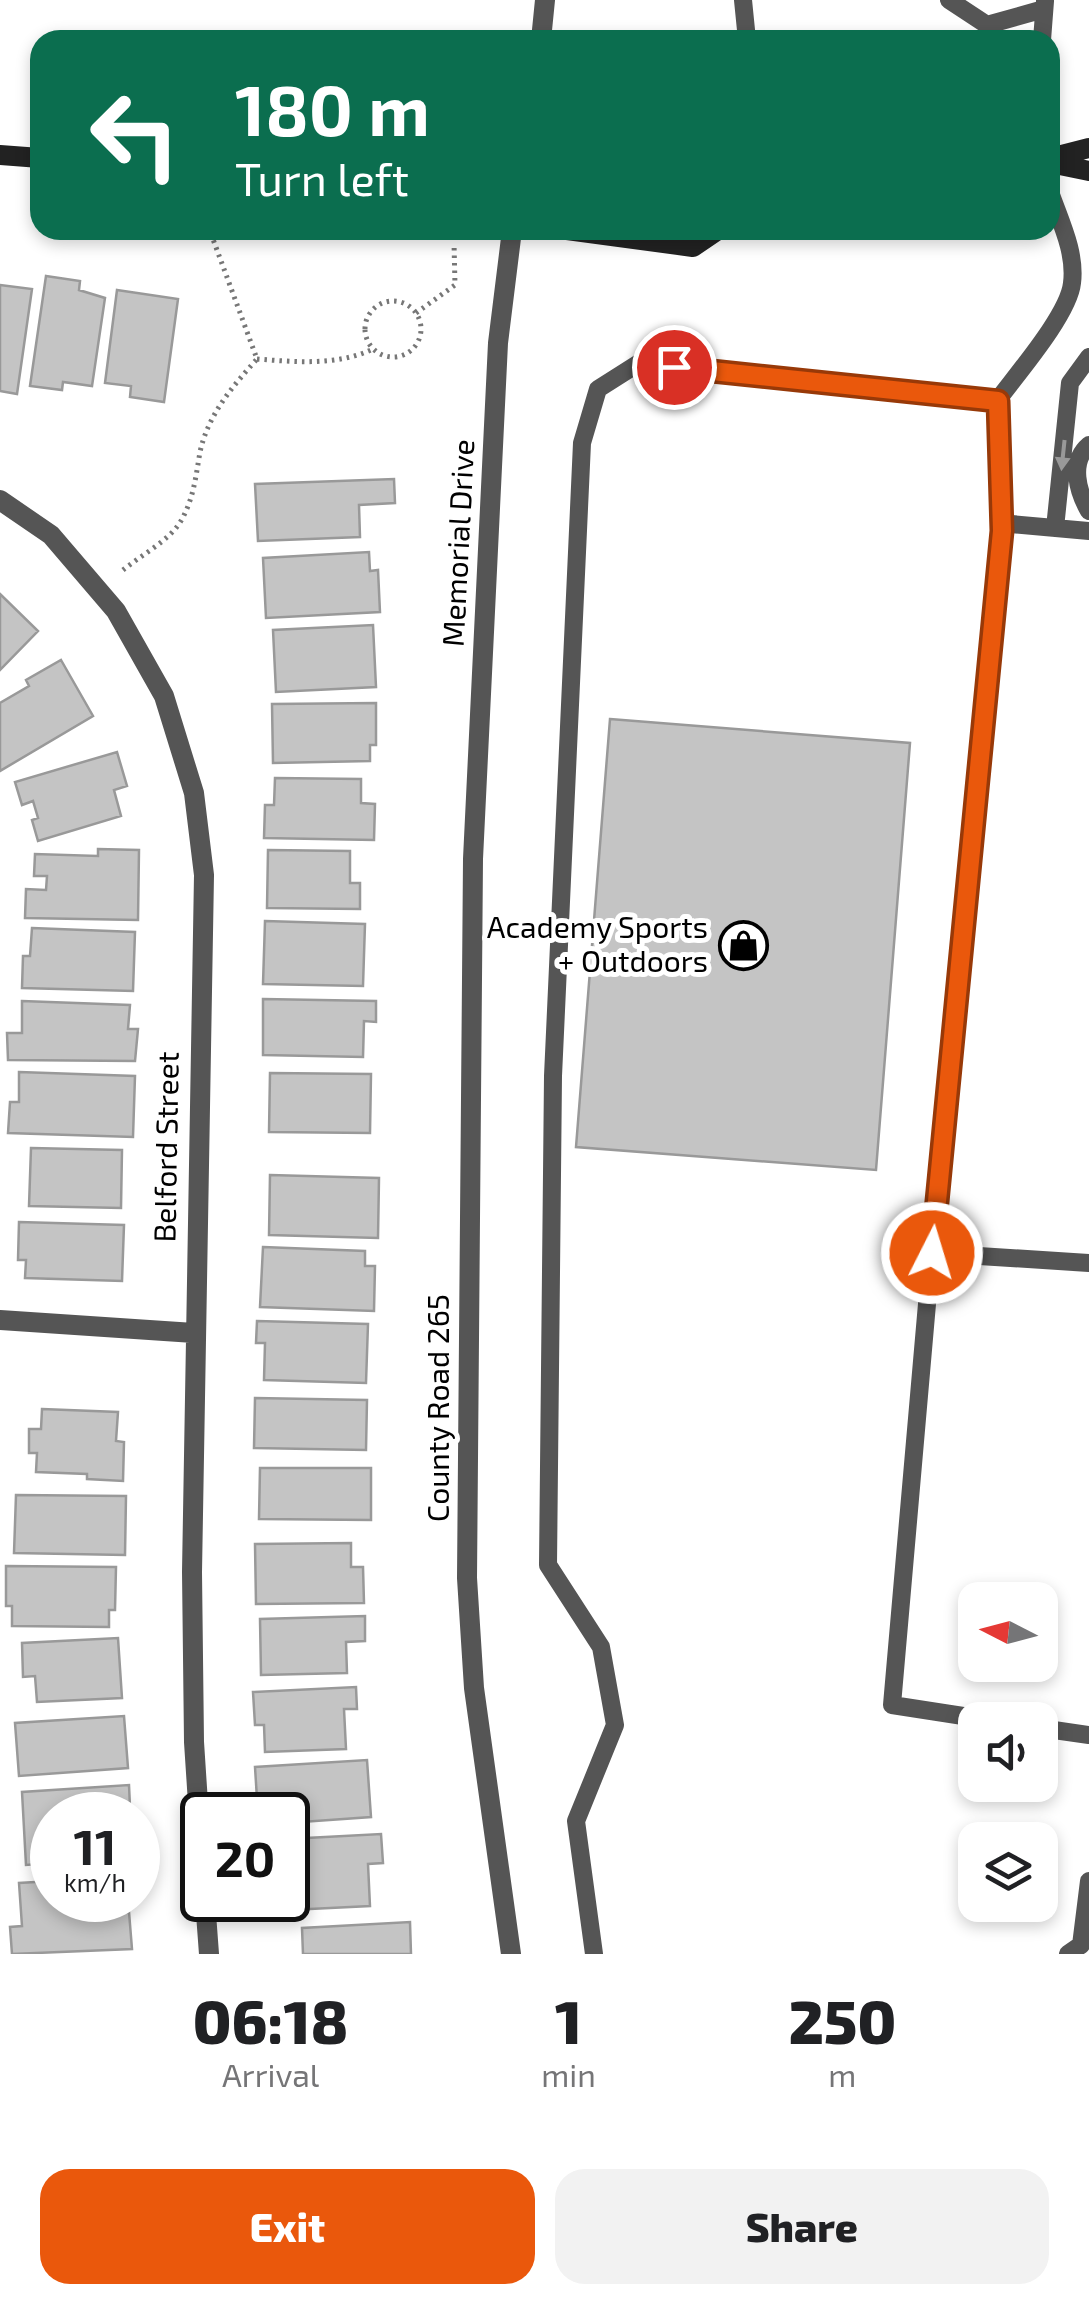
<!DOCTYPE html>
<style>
:root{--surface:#fff;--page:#f2f2f2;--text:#202124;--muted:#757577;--accent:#ea580c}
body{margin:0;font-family:"Exo 2",sans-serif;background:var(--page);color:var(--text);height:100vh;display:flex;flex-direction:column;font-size:38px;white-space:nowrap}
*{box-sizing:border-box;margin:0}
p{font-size:32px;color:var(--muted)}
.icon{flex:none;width:55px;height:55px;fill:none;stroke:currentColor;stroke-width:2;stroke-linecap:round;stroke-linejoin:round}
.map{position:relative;height:1954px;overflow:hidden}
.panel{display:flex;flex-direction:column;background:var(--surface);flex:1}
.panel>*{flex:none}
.top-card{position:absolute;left:30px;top:30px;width:1030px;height:210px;border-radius:30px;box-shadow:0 5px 15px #0003;background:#0b6e4f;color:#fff;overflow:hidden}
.needle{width:65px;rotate:276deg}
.tools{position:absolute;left:958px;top:1582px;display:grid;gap:20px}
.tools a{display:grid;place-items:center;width:100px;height:100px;border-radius:20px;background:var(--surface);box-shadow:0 5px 15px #0003;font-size:50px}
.speed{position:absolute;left:30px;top:1792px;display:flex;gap:20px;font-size:50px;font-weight:700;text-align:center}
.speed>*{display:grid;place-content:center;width:130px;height:130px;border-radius:50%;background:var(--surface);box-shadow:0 5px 15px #0003;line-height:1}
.speed small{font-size:25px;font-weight:400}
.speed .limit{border:5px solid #111;border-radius:15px;background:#fff;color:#111}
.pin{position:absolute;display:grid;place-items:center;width:85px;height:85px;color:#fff;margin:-42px;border:5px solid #fff;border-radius:50%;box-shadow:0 2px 10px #0007}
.me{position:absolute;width:110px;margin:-55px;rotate:5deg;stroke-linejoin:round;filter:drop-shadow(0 0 8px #0008)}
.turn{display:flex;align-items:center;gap:35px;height:210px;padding:0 40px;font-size:45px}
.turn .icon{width:130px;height:130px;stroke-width:2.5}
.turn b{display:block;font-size:70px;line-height:85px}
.eta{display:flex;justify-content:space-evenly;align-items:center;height:170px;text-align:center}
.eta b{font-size:60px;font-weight:800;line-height:70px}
.action{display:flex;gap:20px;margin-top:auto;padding:20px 40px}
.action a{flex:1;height:115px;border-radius:30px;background:var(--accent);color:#fff;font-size:40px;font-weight:800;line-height:115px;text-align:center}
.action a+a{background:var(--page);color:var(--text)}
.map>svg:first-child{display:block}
.building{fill:#c4c4c4;stroke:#999;stroke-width:2.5}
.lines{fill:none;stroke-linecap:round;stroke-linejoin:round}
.path{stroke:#777;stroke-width:5;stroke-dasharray:2.5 5;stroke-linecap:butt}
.lane{stroke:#555;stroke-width:18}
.street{stroke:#555;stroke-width:20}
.secondary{stroke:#222;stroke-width:20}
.oneway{fill:#999}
.route-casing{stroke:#983908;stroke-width:25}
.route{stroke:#ea580c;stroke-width:18}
.labels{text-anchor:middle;stroke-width:10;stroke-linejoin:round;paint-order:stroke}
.street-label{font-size:30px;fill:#000;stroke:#fff}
.poi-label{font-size:30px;fill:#000;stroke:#fff;text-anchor:end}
</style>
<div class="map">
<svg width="1089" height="1954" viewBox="0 0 1089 1954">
<rect width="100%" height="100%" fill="#fff"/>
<!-- building -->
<path class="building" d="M46,276L80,281L79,290L105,298L92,386L63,382L62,390L30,386Z
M0,285L32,289L17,394L0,391Z
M117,290L178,299L164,402L130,397L131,386L105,383Z
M394,479L395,503L359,505L360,537L258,541L255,484Z
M369,552L370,571L378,570L380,612L266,618L263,558Z
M0,594L38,631L0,670Z
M373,625L376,687L276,692L273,630Z
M61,660L93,716L0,771V703L29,686L26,680Z
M376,703V745H370V761L273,763L272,704Z
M610,719L910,743L876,1170L576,1147Z
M117,752L127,786L114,790L121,816L38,841L32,820L38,818L33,801L22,805L15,782Z
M275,778L361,779V803L375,804L374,840L264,838L265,805H274Z
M98,849L139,850L138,920L25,918L26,889L46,890L47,876H34L35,854L98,856Z
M268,850L350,851V883H360V909L267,908Z
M265,921L365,924L363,986L263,984Z
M32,928L135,932L133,991L22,988L23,956H30Z
M263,999L376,1001V1022L364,1021L363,1057L263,1055Z
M22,1001L130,1005L128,1029H138L135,1061L8,1060L7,1033H22Z
M19,1072L135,1076L133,1137L8,1133L10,1102H19Z
M270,1073L371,1074L370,1133L269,1132Z
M31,1148L122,1150L121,1208L29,1206Z
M270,1175L379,1178L378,1238L269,1235Z
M19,1222L124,1225L122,1281L25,1278L26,1260H18Z
M263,1247L365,1251V1266H375L374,1311L260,1307Z
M257,1321L368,1324L366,1383L264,1380L265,1343H256Z
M255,1398L367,1400L366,1450L254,1448Z
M42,1409L118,1412L116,1441L124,1442L123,1481L87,1479V1474L36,1472L37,1453H29V1429H41Z
M260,1468H371V1520L259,1519Z
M16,1495L126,1496L125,1555L14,1553Z
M351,1543V1567H363L364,1603L256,1604L255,1544Z
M6,1566L116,1567L115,1610H109V1627L12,1626V1606H6Z
M365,1616V1641L346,1642L347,1673L261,1675L260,1619Z
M118,1638L122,1698L37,1702L35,1676L23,1677L22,1643Z
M356,1687L357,1709H344L346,1749L265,1752L264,1725H255L253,1692Z
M124,1716L128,1768L19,1776L15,1723Z
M367,1760L371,1817L288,1823V1815H258L255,1767Z
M129,1785L130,1807L119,1808V1815H52V1863L26,1865L22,1792Z
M381,1834L383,1863L368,1864L370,1906L270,1911V1900H288V1839Z
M52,1881V1900H121L122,1913L129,1912L132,1949L12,1954L10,1927L22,1926L19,1883Z
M410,1922L411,1954H303L302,1928Z"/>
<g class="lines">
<!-- path -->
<path class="path" d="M365 329a28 28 0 1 1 56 0a28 28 0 1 1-56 0Z
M416,313L455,285L454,243
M257,359C296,362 337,366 373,349
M123,570C141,555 171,540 182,519C194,497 196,475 200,452C208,415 232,387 257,359L210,231"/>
<!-- lane -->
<path class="lane" d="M743,0L747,40
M949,0L987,25L1044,9
M1042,40L1045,1
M1089,445C1069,462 1078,492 1089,511
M1000,523L1089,531
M1055,528L1070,383L1089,357
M932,1253L1089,1263
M989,1720L892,1705L929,1281L1003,531L997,401
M1040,1728L1089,1735
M594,1954L576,1821L615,1725L601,1647L548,1565L553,1076L582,443L598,389L639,363L997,401C1017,374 1069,314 1072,283C1076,252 1060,221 1050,192
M1068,1954L1081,1945L1089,1881"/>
<!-- street -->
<path class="street" d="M541,40L545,0
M0,500L51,535L116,611L164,696L194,793L204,875L192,1572L194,1742L202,1864
M0,1320L194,1333
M205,1900L209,1954
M511,1954L474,1688L467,1578L473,859L498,343L512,230"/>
<!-- secondary -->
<path class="secondary" d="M0,155L40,158
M1050,158L1089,148
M1050,163L1089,171
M567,230L693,247L718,230"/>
</g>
<!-- one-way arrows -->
<defs><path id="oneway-solid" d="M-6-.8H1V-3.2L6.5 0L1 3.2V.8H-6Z" transform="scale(2.5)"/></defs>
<use class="oneway" href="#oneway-solid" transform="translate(1063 455) rotate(96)"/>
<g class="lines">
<defs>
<path id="route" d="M674,367L998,401L1002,531L932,1253"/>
</defs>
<!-- route casing -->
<use href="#route" class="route-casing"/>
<!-- route -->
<use href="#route" class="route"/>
</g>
<!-- icons -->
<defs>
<symbol id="shop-ring" viewBox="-11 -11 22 22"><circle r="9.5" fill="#fff" stroke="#000" stroke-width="1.5"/><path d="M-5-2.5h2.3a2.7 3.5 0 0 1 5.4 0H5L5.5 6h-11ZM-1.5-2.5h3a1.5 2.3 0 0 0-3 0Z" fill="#000"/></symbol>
</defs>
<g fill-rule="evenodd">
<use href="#shop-ring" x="716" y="918" width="55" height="55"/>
</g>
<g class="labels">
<!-- street labels -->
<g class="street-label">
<text transform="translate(459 543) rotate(-87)" y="10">Memorial Drive</text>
<text transform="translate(167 1147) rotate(-89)" y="10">Belford Street</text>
<text transform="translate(439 1408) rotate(-90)" y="10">County Road 265</text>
</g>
<!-- poi labels -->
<g class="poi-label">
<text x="708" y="938">Academy Sports<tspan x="708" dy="34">+ Outdoors</tspan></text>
</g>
</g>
</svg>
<div class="tools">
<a><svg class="needle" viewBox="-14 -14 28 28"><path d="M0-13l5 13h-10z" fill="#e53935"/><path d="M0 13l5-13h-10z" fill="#757577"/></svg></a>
<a><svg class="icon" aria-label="sound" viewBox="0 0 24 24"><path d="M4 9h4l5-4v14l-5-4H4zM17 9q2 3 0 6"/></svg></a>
<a><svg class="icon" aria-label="layers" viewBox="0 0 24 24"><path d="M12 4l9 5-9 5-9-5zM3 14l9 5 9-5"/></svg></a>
</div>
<div class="speed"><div>11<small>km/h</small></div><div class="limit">20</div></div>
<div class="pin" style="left:674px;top:367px;background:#d93025"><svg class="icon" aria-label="arrive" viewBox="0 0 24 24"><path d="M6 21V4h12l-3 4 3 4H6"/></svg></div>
<svg class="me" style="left:932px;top:1253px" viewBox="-20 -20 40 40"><circle r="17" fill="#ea580c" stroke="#fff" stroke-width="3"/><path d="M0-11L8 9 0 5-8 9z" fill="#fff"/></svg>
<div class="top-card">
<div class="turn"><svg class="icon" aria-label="left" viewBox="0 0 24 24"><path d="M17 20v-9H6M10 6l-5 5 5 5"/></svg><div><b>180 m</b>Turn left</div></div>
</div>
</div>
<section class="panel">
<div class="eta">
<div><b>06:18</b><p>Arrival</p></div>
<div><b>1</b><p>min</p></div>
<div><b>250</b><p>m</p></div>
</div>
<div class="action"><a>Exit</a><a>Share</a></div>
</section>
